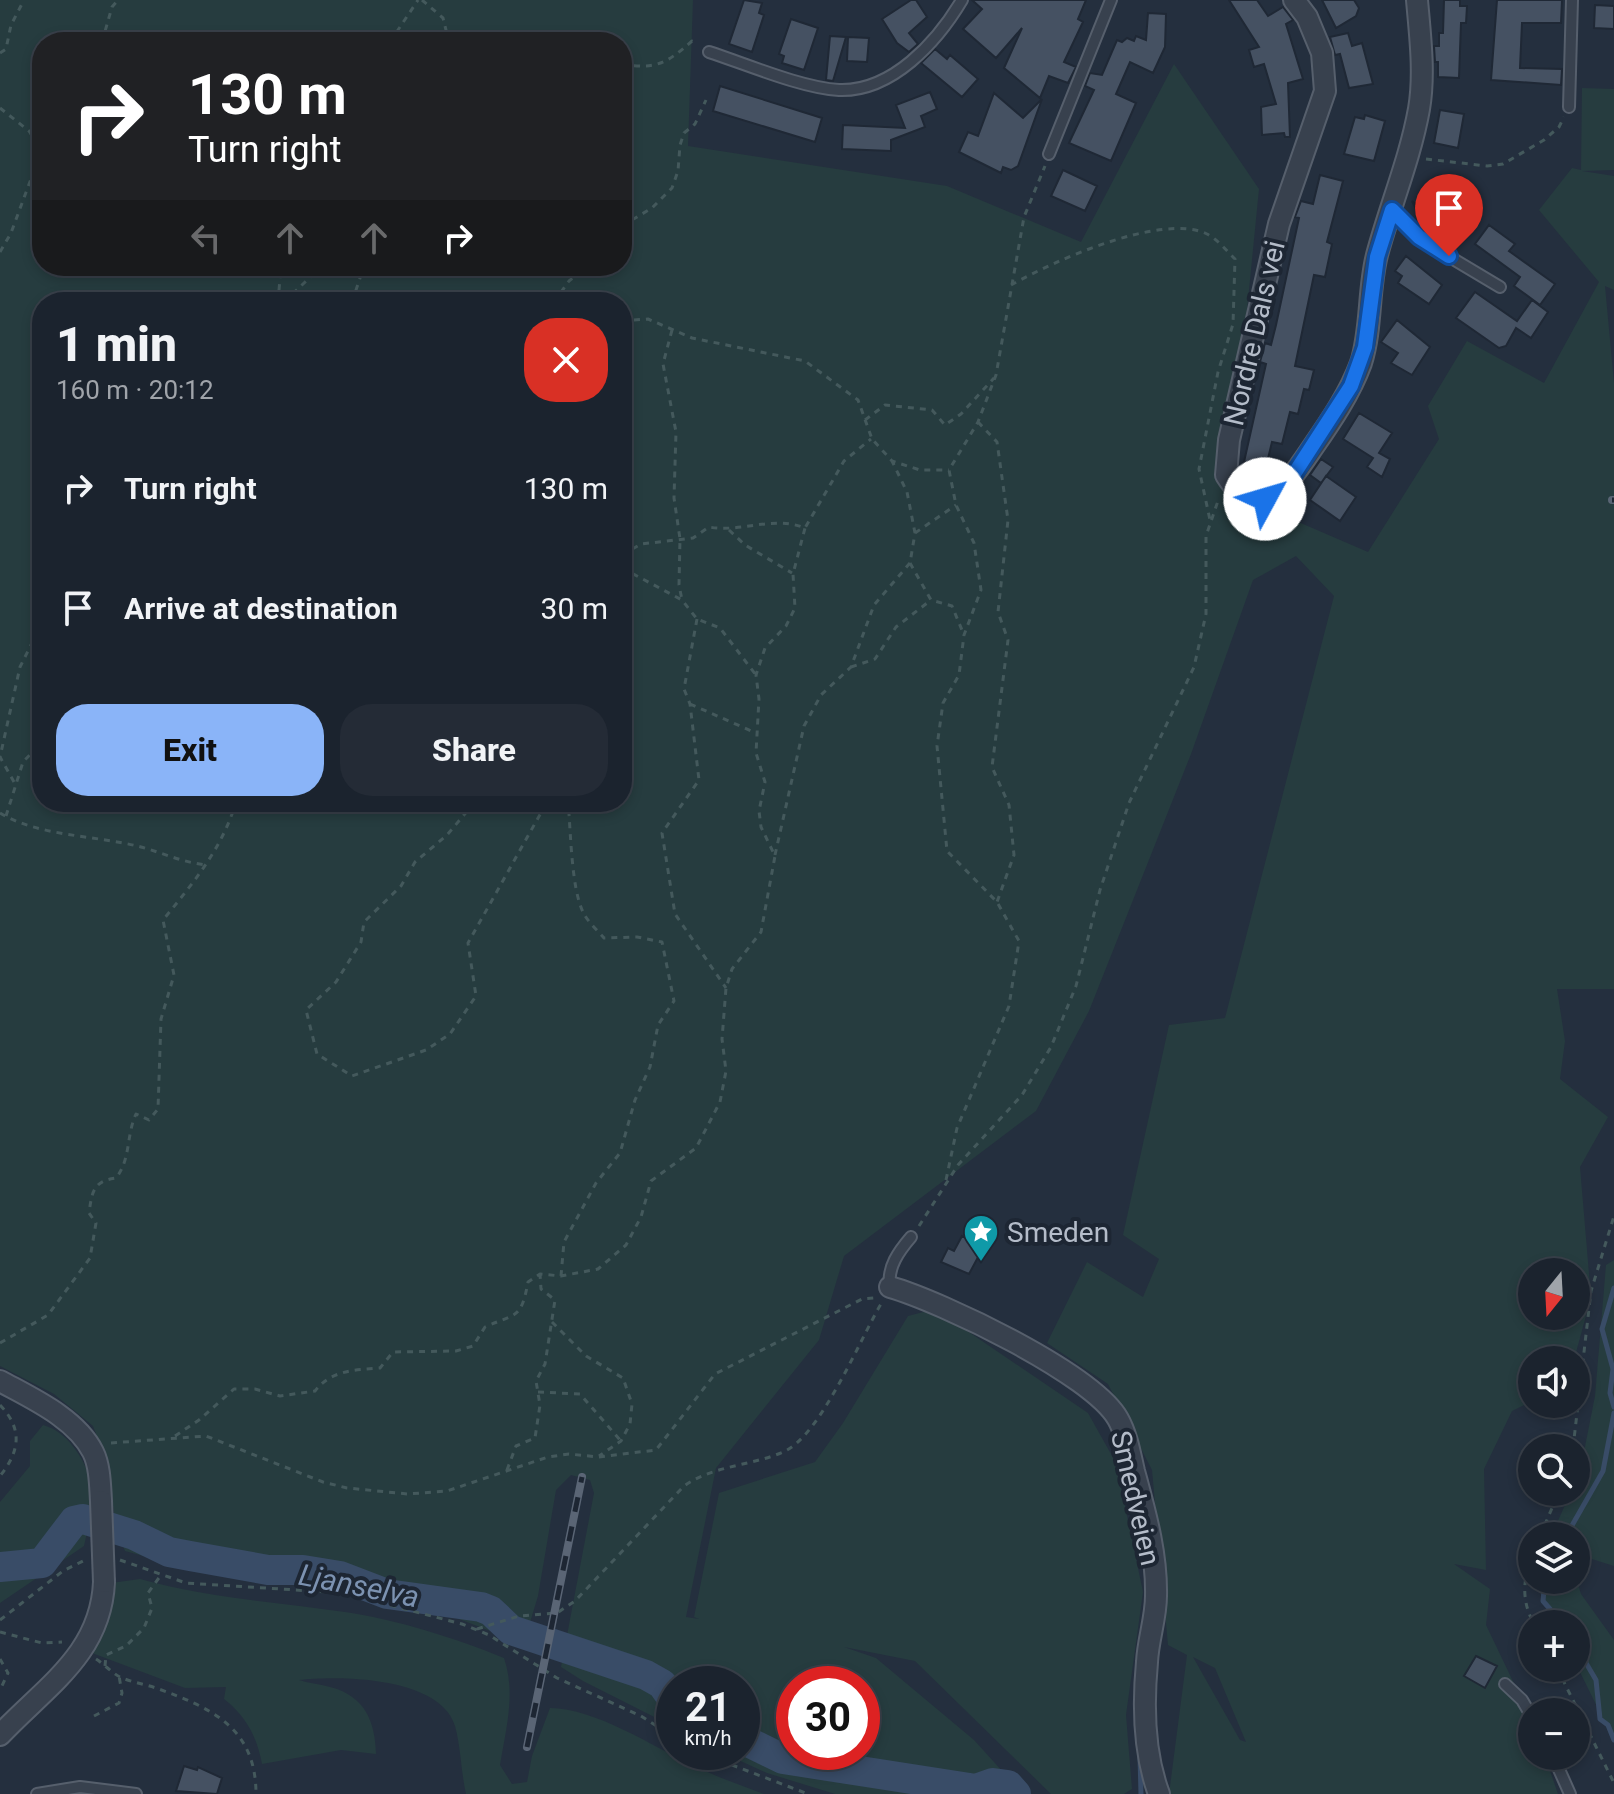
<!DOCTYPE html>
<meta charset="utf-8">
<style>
:root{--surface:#1b232e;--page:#242b36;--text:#f1f3f6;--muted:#a0a4aa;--line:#39404a;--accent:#8ab4f8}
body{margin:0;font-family:Roboto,sans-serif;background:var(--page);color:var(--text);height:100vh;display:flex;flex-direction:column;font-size:30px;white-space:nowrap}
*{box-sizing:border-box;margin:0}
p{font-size:26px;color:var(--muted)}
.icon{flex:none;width:44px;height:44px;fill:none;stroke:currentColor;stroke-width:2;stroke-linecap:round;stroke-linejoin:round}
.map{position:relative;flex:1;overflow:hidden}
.sheet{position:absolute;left:32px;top:292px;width:600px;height:520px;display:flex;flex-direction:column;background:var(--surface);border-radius:32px;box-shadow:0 4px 12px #0003,0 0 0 2px var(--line)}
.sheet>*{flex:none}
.guide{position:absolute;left:32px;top:32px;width:600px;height:244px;border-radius:32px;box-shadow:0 4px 12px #0003,0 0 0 2px var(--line);background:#202124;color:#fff;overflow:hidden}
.needle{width:52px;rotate:198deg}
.fabs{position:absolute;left:1518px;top:1258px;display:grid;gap:16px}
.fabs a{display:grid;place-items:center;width:72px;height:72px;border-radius:50%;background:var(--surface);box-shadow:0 4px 12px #0003,0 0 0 2px var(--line);font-size:40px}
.speed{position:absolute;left:656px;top:1666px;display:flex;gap:16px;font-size:40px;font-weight:700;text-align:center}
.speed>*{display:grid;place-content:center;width:104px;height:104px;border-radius:50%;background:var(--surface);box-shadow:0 4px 12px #0003,0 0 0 2px var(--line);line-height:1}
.speed small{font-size:20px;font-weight:400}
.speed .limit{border:12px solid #d22;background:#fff;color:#111}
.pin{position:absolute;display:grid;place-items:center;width:68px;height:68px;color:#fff;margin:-82px -34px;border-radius:50% 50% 50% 0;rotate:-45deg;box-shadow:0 0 8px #0007}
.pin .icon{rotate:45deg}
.me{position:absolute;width:88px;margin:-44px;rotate:51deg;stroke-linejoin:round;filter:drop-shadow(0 0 6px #0008)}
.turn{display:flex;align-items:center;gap:28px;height:168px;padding:0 24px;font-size:36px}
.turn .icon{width:104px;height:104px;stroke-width:2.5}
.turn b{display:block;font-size:56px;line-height:68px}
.lanes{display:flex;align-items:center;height:76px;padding:0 24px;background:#0003;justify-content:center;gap:40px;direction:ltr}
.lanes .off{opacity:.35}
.round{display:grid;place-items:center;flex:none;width:84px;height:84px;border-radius:32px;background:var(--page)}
.summary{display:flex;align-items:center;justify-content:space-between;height:136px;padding:0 24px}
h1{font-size:48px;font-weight:800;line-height:60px}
.primary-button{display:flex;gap:16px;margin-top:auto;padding:16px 24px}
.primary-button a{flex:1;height:92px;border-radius:32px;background:var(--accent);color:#111;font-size:32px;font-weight:800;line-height:92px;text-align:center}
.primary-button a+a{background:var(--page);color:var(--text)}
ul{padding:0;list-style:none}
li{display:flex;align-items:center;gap:24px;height:120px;padding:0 24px}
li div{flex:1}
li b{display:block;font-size:30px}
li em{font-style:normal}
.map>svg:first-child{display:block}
.green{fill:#263c3f;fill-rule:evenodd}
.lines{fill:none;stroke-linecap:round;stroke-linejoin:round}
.stream{stroke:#394c67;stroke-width:5}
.river{stroke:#394c67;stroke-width:30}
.building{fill:#455162;stroke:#1f2835;stroke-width:2}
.lane-casing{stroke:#565f6c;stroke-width:14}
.street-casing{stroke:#565f6c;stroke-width:24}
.path{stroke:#44595c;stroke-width:3;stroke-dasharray:6 6;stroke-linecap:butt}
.lane{stroke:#38414e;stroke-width:10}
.street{stroke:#38414e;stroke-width:20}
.rail-casing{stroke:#5a6575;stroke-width:8}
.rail{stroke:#1d2633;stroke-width:5;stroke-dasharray:15;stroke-linecap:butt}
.street-bridge-casing{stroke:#565f6c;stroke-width:24;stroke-linecap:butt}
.street-bridge{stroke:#38414e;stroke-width:20}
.route-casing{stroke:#114b97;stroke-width:20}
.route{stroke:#1a73e8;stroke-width:14}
.labels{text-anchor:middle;stroke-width:8;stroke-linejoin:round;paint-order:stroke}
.street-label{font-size:28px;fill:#b4bcc9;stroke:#1d2633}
.poi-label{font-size:28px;fill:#b4bcc9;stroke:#1d2633;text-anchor:start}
.water-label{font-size:30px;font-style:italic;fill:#7c92b1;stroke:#1d2633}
</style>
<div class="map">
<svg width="1614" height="1794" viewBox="0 0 1614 1794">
<rect width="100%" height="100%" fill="#242f3e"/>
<!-- green -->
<path class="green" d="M0,0H693L688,146L947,186L1081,242L1174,64L1259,189L1229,492L1368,552L1439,439L1428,406L1467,341L1544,383L1599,282L1539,210L1572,168L1581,170L1582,88L1614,89V170L1582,171L1614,176V290L1605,286L1614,383V989H1557L1565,1041L1560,1079L1608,1117L1580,1167L1591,1297L1574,1360H1532V1401L1512,1411L1484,1469L1486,1570L1454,1564L1490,1589L1486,1625L1532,1721V1756H1545L1558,1794H1169L1187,1655L1168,1645L1152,1470L1108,1384L1047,1343L1087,1262L1143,1297L1159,1259L1123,1235L1169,1025L1225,1018L1334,596L1296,556L1253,580L1191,754L1089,1011L1036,1111L844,1256L819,1340L716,1468L686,1617L699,1619L694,1617L719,1493L815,1462L843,1423L908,1316L935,1309L1088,1413L1116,1463L1143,1592L1126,1715L1132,1789L1124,1794H1051L915,1661L844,1647L876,1658L974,1740L1023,1794H835L767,1773L721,1752H742V1684H674V1727L583,1681L561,1667L594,1493L590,1480L571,1475L556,1490L538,1596L525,1639H511L438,1611L382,1596L309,1582L199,1571L125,1551L115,1523L109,1467L93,1426L54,1394L0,1366ZM42,42H622V266H42ZM42,302H622V802H42ZM1532,1272H1576V1316H1532ZM1193,1657L1215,1668L1246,1742L1240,1740ZM794,1684H862V1752H794Z
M1614,1260V1566L1576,1554V1536H1551L1571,1492H1576L1595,1396L1606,1265Z
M43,1425C67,1431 85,1459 91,1482C95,1500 88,1528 84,1546L0,1603V1502L30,1466V1441Z
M1576,1578L1581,1594L1614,1640V1741L1576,1664V1624H1556L1534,1580Z
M140,1579C208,1598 276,1602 345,1612C395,1619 458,1639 504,1658C516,1693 506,1729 500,1765L512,1784L527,1782L532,1756L550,1708C595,1708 654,1747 694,1766C717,1777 740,1785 764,1794H466C461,1772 461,1748 455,1726C441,1677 340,1675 299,1680C308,1683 319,1684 330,1687C365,1696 375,1721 376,1754L341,1750L262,1764C257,1737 246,1716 224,1699L226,1687L185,1688L92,1653L106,1620L111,1583Z"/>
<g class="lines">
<!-- stream -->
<path class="stream" d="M1614,1288L1602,1329L1613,1369L1610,1393L1614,1407
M1566,1536L1603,1471L1614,1413
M1545,1580L1543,1601L1563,1624
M1576,1635L1586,1653V1663L1596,1680L1600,1719L1608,1725L1614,1740
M1140,1757L1141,1794"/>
<!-- river -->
<path class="river" d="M0,1567L42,1563L74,1521L83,1519L134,1535L169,1552L190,1556L268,1570H303L340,1576L387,1594L481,1607L491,1611L511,1630L646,1675L662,1684L674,1701
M742,1739L783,1759L976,1789L993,1783L1008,1785L1016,1794"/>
</g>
<!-- building -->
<path class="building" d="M744,0L762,3L759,13L764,15L752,52L729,44Z
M911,0H916L927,17L909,33L918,44L909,52L897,43L882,19Z
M972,0H1086L1078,19L1083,22L1064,62L1076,67L1068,83L1049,76L1040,98L1004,68L1022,28L996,58L963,29L982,9Z
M1229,0H1257L1268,16L1283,7L1293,20L1286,24L1303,79L1288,83L1290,137H1285L1284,133L1262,135L1261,107L1276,104L1264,64L1254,67L1249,50L1259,47Z
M1322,0H1354L1359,8L1356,16L1336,28Z
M1444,0H1460V6H1467L1466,23H1461L1459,78L1438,77V62H1435L1434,46H1439V33H1443Z
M1497,0H1562L1561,23H1522L1520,68L1562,69L1561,85L1491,80Z
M1595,5L1614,6V29L1594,28Z
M1148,13L1166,14L1165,47L1153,73L1130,62L1116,94L1136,103L1111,161L1069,143L1094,90L1085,86L1090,73L1102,75L1117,40L1122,42L1127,38L1134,41L1136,36L1146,40Z
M791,19L818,28L804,70L782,63L784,56L779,54Z
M1348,33L1352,46L1362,43L1373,84L1349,88L1340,54L1335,55L1330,37Z
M830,36L846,37L833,81L826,80Z
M848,37L869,38L867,62L847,61Z
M935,49L947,59L950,55L978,79L962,97L921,63Z
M720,86L822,118L815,142L713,111Z
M930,92L937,109L921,116L925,127L891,140V151L842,149L843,125L905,128L896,105Z
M994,93L1023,118L1042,99L1018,166L1011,170L1003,167L1001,173L959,152L968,132L978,136Z
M1440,110L1464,114L1458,148L1434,143Z
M1365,115L1385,121L1374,161L1344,154L1355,117L1364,119Z
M1063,170L1097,186L1085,211L1051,196Z
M1320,175L1343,181L1327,242L1332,244L1325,277L1314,275L1295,366L1314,370L1309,390L1304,389L1298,414L1290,412L1282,444L1272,442L1266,467L1244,462L1266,364L1260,362L1265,343L1271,345L1276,325L1299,218L1295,217L1301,201L1313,204Z
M1448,182L1459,206L1439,215Z
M1412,201L1443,223L1427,231Z
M1489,225L1515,244L1509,251L1555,284L1540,305L1514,286L1520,277L1475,244Z
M1406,256L1442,285L1429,304L1398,283L1402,276L1395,271Z
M1475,292L1517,321L1532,300L1548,312L1531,338L1516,328L1506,346L1499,348L1456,318Z
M1397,320L1430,347L1412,375L1391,363L1398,353L1381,342Z
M1359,413L1392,433L1379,453L1390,459L1382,477L1367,467L1373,458L1343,439Z
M1321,459L1333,467L1321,483L1310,475Z
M1326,476L1356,497L1340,521L1310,500Z
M962,1236L983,1248L969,1274L941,1262L948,1248L954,1251Z
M1476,1656L1497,1666L1485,1688L1464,1676Z
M184,1766L197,1770L198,1767L222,1778L217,1794L176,1791Z"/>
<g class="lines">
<defs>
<path id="lane" d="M709,52C746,64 802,88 839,90C892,92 937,42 962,0
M1569,107L1572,0
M1049,154L1111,0
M1392,210L1433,247L1500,287
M890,1287C887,1267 899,1251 911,1237
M1505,1684L1522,1700L1532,1717
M1553,1756L1570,1794
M37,1794L80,1787L136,1794"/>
<path id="street" d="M1294,0L1307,17L1322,53L1325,91L1279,224L1229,440L1226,475C1260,530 1291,479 1313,447C1331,421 1350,393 1361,363C1372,328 1368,290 1377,255C1390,206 1410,159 1419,109C1425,74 1420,35 1417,0
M890,1287C942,1302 1093,1374 1118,1419C1127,1435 1130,1454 1134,1471C1145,1512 1157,1553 1156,1596C1156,1618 1148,1640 1147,1662C1143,1704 1144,1754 1159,1794
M0,1381C31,1398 76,1418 93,1452C100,1466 100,1485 101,1501
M0,1735C45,1687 101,1654 104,1582"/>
</defs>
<!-- lane casing -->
<use href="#lane" class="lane-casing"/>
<!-- street casing -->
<use href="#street" class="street-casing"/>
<!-- path -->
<path class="path" d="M422,0L443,18L449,42
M102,42L112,7L118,0
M390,42L418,0
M453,42L503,34L527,42
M0,53L6,49L11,25L24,0
M622,64C656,70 667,63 692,41L697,44
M0,108L29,131L41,150
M1426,159L1487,166L1503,164L1544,140L1559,127L1564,117
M622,226L652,208L672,188L678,171L680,145L684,133L695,124L706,100
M0,252L11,233L42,149
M1011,285C1052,262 1161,212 1207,234C1217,239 1227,251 1235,259L1233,324L1218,372L1199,469L1210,520
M278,302L281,266
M284,302L322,266
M352,302L364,266
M554,302L569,281L588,266
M622,321L648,319L692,338L805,361L858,400L872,439L892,461L920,470H949
M672,330L663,364L676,432L674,498L680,539L679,585L682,600
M865,420L885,405L932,410L945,425L961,414L994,378
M978,422L997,442L1008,520L998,612L1008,640L992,767L1009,805L1014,855L997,902
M729,530L745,545L792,573
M915,533L956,505
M622,555L641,544L693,538L709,527C742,533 772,515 805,528L844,461L871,439
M910,563L931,600L952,606L964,635
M622,568L682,600L697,619L720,628L756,675
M697,619L684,689L690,704L699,780L662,833L675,914L726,988
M851,667L875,659L896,627L931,600
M690,704L756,733
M14,782L0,757L20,667L42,623
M475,802L447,835L415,862L401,886L364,922L361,942L336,982L306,1010L317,1054L352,1076L426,1050L450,1034L476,996L468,943L547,802
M0,813C40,837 96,835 141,847C163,853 184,863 207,865
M6,816L23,762L42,742
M775,855L804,726L821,695L851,667L874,605L910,563L915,533L907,492L892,461
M946,1180L957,1128L1009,1006L1019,941L997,902L947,851L937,746L943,703L959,675L964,635L981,590L974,543L956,505L949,470L978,422L996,375L1024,217L1045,166
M919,1226L958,1165L1022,1095L1051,1047L1076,986L1100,890L1129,803L1194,667L1206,614V536L1219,498
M561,1276L564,1242L596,1183L620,1153L635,1100L650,1067L658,1025L674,1001L662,942L637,937L604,938C598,931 589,923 584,914C571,890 571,832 568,802
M552,1322L586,1356L623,1378L632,1404L630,1424L621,1441L599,1456
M0,1343L48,1315L90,1258L96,1223L89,1213C92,1192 93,1181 116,1178C131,1159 126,1136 136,1114L149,1120L158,1109L161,1019L174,975L163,920C193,883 222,849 236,802
M538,1392L580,1394L621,1441
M0,1405C23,1429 20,1451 0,1476
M175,1436L199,1420L234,1389H255L280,1396L315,1391C331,1370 355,1370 380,1368L393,1352L456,1351L473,1346L485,1327C516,1313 521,1320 528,1282L540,1274L561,1276L598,1269L626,1245L641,1217L651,1181L696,1148L720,1102L726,1071L722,1039L726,988L732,969L761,932L775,856L761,827L759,811L765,782L756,753L759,699L756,675L765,648L786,626L795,608L793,574L805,528
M111,1443L206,1436L323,1482L347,1488L408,1494L447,1491L548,1457L569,1454L598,1457L656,1450L715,1374L862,1299L874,1298
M1573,1448L1591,1291L1614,1216
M507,1470L516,1446L535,1438L540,1405L536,1381L545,1364L555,1300L541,1289L540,1274
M1540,1536L1559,1492
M1532,1556C1523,1580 1521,1600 1534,1624
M120,1560L186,1583L343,1593L462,1624L489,1635L557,1678L641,1716L674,1737
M0,1620L63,1571L85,1560
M477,1629L519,1616L557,1613L575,1601L684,1486C714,1465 751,1466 783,1452C820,1437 859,1341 881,1304
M0,1632L42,1643L62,1642
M0,1659L8,1673L0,1690
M96,1659C104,1664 112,1673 120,1677C131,1682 144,1684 156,1688C212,1708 256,1728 256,1794
M105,1666L106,1655L126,1646L144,1628L152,1608L148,1593L161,1575
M1557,1668L1614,1783
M94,1716L119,1703L122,1693L119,1676
M698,1752L808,1794"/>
<!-- lane -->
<use href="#lane" class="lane"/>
<!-- street -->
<use href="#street" class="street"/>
<defs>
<path id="rail" d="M1612,500H1614
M527,1747L582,1477"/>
</defs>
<!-- rail casing -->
<use href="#rail" class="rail-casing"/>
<!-- rail -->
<use href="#rail" class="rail"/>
<defs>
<path id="street-bridge" d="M101,1501L104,1582"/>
</defs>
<!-- street-bridge casing -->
<use href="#street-bridge" class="street-bridge-casing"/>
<!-- street-bridge -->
<use href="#street-bridge" class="street-bridge"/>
</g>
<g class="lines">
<defs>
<path id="route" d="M1265,499L1285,488L1351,386L1365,347L1377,257L1392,210L1419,237L1449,256"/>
</defs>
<!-- route casing -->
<use href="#route" class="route-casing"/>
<!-- route -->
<use href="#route" class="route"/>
</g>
<!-- icons -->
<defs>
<symbol id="sight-pin" viewBox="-11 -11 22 30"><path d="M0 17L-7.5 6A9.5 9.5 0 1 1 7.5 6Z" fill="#0f9aa8" stroke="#1d2633"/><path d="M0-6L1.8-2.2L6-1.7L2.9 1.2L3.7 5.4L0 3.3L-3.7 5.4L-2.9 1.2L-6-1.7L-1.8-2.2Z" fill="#fff"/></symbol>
</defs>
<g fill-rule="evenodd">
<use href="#sight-pin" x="961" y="1212" width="40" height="54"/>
</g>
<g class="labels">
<!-- street labels -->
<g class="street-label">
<text transform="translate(1254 333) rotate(-77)" y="10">Nordre Dals vei</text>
<text transform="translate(1136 1498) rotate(77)" y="10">Smedveien</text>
</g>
<!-- poi labels -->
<g class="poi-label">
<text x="1007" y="1242">Smeden</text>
</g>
<!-- water labels -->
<g class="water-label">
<text transform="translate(359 1586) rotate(11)" y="10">Ljanselva</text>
</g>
</g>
</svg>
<div class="fabs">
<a><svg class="needle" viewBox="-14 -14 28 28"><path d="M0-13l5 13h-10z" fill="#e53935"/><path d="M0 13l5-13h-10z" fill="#a0a4aa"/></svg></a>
<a><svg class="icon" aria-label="sound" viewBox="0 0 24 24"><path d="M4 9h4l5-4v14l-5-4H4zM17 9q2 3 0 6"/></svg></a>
<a><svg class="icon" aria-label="search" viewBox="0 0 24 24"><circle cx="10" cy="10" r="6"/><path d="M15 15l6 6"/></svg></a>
<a><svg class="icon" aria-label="layers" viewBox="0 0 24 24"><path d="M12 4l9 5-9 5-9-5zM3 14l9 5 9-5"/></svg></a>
<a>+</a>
<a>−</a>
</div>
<div class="speed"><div>21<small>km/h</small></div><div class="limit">30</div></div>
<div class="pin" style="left:1449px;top:256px;background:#d93025"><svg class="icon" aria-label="arrive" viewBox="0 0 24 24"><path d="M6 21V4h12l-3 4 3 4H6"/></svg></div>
<svg class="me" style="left:1265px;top:499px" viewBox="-20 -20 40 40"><circle r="19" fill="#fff"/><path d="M0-13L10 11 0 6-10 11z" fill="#1a73e8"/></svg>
<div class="guide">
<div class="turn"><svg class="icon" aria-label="right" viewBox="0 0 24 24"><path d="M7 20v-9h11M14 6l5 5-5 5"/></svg><div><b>130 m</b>Turn right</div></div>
<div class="lanes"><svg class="icon off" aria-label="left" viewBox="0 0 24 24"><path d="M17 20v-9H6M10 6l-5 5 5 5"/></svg><svg class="icon off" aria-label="ahead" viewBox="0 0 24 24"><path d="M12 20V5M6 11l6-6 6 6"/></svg><svg class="icon off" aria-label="ahead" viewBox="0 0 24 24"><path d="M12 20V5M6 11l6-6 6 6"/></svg><svg class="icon" aria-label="right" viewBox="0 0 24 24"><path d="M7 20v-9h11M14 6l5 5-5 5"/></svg></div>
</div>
<section class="sheet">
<div class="summary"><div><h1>1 min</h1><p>160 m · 20:12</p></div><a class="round" style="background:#d93025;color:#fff"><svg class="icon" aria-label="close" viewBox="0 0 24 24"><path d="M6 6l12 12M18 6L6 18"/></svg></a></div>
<ul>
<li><svg class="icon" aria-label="right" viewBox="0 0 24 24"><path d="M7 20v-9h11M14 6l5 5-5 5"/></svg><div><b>Turn right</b></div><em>130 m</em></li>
<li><svg class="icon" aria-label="arrive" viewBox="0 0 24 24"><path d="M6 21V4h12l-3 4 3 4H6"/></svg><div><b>Arrive at destination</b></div><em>30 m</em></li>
</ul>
<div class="primary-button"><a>Exit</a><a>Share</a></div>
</section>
</div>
